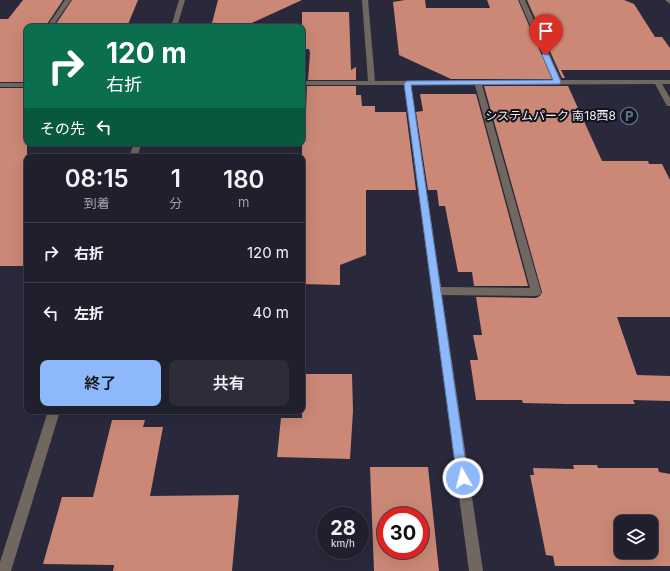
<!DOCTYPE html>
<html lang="ja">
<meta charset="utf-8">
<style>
:root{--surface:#201f2d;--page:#2d2c39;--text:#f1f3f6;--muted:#a2a2aa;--line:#3d3d49;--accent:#8db9fc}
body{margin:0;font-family:Inter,"Noto Sans JP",sans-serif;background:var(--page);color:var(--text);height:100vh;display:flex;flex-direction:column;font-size:15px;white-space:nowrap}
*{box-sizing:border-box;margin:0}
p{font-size:13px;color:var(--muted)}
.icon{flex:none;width:22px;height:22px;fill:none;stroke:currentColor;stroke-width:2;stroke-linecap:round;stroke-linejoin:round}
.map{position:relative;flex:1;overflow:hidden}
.sheet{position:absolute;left:24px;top:154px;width:281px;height:260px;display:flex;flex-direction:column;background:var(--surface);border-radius:8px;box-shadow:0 4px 16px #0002,0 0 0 1px var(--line)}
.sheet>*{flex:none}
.banner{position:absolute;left:24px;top:24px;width:281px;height:122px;border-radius:8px;box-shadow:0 4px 16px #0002,0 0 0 1px var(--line);background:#0b6e4f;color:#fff;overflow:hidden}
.buttons{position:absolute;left:614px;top:515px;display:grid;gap:8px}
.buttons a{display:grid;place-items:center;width:44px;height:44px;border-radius:8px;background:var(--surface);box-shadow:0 4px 16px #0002,0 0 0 1px var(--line);font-size:20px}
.speed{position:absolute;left:317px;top:507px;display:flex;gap:8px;font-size:20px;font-weight:700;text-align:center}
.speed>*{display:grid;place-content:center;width:52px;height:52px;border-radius:50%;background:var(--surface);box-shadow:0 4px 16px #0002,0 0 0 1px var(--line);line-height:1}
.speed small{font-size:10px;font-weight:400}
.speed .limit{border:6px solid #d22;background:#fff;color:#111}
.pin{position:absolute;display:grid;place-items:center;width:34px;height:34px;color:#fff;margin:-41px -17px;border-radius:50% 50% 50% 0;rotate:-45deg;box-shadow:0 0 4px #0007}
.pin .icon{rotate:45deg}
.me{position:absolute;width:44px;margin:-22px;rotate:352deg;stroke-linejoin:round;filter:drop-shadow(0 0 3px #0008)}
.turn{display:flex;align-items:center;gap:14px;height:84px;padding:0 16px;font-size:18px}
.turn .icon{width:52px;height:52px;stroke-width:2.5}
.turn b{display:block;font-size:28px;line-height:34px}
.then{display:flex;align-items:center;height:38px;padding:0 16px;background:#0003;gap:8px;font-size:15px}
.eta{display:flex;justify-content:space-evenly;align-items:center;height:68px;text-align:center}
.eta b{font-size:24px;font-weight:600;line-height:28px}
.primary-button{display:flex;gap:8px;margin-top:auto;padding:8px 16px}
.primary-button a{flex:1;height:46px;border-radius:8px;background:var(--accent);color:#111;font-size:16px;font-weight:600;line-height:46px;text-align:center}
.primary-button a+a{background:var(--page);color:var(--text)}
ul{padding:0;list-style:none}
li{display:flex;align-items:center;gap:12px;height:60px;padding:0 16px;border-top:1px solid var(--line)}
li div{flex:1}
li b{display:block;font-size:15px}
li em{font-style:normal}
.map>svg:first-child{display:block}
.building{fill:#cb8876;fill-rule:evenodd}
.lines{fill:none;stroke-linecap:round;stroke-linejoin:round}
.service{fill:#706860;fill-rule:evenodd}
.minor{fill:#706860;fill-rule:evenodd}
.route{fill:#8db9fc;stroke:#5c78a4}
.labels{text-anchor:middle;stroke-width:4;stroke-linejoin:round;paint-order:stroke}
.far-poi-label{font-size:12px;fill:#eeeefb;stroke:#13131b;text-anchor:end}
</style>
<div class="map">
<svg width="670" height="571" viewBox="0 0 670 571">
<rect width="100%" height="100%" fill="#2a293c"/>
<!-- building -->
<path class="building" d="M23,0H63L47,24L48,27H27V82H0V19H8Z
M72,0H138L127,27H54Z
M218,0H302L245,26L211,27Z
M405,0H425L426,8H490L487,0H518L552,79H451L399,55L393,2Z
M527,0H624L634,4L655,37H662L670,48V70H561L565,78H562Z
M302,12H349L351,70L356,67V80H308L310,53L309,49H302Z
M307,86H356V95H361L362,106H375V112H406L416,190H366V255L340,265V285L302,284V111H306Z
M484,86H568L602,161H648L649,164H662L670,180V317H617L637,375L670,376V401L633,400L635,404H567L523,403L522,400H476L470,360H478L473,335H482L476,297L536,298L540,296L542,292Z
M0,88H27V266H0Z
M420,94H476L528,286H474L472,272H458L445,206H439L437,190H428L416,112L423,111Z
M302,374H352L353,411L350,459L277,457L281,418H302Z
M112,420H145L143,427H163L150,496L239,495L232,571H113L114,565L43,564L62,497H93Z
M573,465H597L598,468H658L659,472L670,474V566H555L553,556L546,555L530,475H534L533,468L574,469ZM621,522H651V552H621Z
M370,467H428L439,571H374ZM386,516H420V550H386Z"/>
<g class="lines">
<!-- service -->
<path class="service" d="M65,0H71L53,26H49L48,25Z"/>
<!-- minor -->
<path class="minor" d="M179,0H185L177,27H171Z
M362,0H368L375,81L554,80L519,0H525L561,80H670V84H662L670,98V106H667L655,84L482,85L541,292L540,295L536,296L442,295L483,571H469L404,85H302V81H368ZM411,85H475L530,288L441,287Z
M665,0H670V4Z
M0,83H27V87H0Z
M134,143H142L137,157H129Z
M48,411H60L11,571H0V562Z"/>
</g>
<!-- route -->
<path class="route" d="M543,54L549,55L561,82L560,84L411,85L468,478L467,482L463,483L459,482L457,478L404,83L407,81L553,80L542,55Z"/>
<!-- icons -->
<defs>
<symbol id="parking-ring" viewBox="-11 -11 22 22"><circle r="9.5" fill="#13131b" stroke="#5c6f8a" stroke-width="1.5"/><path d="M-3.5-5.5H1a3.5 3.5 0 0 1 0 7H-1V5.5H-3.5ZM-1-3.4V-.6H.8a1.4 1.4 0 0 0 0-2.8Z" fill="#5c6f8a"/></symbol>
</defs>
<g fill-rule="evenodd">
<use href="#parking-ring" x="619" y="106" width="20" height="20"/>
</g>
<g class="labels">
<!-- far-poi labels -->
<g class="far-poi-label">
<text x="616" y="120">システムパーク 南18西8</text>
</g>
</g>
</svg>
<div class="buttons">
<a><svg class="icon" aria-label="layers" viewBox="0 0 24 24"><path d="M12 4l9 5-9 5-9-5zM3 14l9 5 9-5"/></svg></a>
</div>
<div class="speed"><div>28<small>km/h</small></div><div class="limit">30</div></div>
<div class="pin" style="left:546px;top:55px;background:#d93025"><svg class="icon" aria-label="arrive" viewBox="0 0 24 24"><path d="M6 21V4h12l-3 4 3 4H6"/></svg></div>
<svg class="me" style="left:463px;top:478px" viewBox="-20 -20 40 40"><circle r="17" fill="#8db9fc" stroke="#fff" stroke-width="3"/><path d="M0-11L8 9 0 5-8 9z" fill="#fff"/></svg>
<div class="banner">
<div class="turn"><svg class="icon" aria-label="right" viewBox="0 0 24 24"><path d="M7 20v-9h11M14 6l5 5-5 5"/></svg><div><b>120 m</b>右折</div></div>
<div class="then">その先<svg class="icon" aria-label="left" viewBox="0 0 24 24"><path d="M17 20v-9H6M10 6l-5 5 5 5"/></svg></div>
</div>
<section class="sheet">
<div class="eta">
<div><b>08:15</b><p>到着</p></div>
<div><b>1</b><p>分</p></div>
<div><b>180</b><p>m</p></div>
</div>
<ul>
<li><svg class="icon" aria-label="right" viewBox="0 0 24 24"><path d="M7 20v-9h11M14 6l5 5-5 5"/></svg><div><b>右折</b></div><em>120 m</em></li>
<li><svg class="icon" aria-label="left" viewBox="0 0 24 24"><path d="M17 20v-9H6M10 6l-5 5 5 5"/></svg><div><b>左折</b></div><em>40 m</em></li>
</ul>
<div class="primary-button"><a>終了</a><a>共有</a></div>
</section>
</div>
